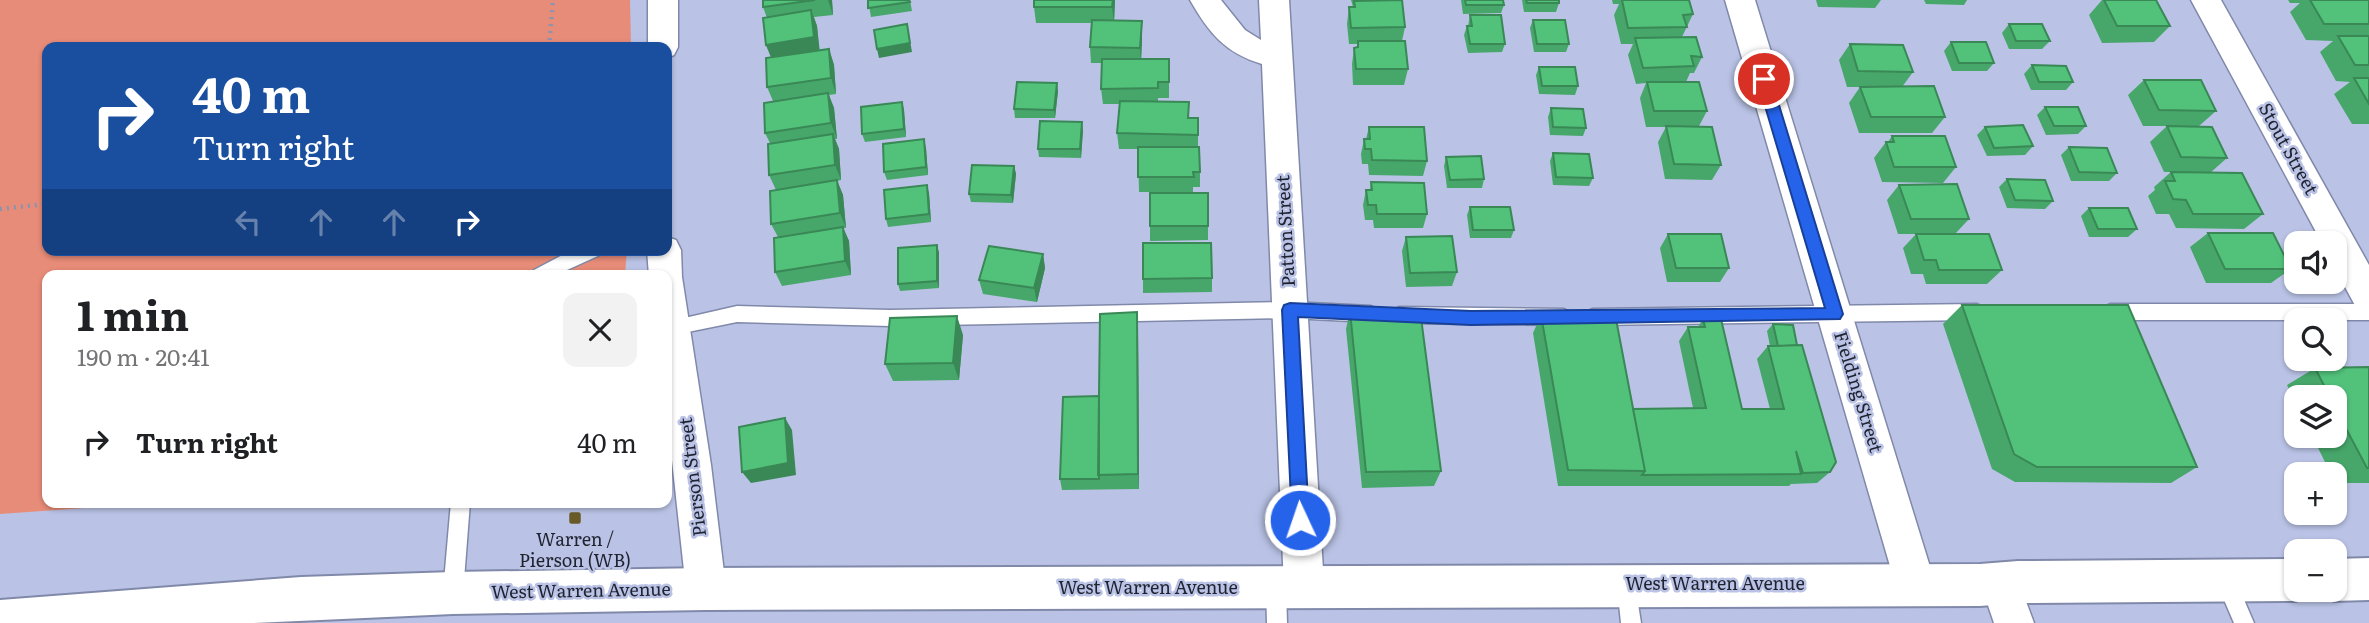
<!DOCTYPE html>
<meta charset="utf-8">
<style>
:root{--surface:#fff;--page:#f2f2f2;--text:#202124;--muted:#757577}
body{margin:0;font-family:Literata,serif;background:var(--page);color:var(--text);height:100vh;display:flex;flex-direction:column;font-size:26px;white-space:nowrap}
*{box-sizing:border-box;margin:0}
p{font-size:23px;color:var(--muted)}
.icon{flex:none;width:38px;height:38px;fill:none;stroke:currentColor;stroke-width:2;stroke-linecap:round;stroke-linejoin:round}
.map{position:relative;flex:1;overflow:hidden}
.sheet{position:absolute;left:42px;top:270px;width:630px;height:238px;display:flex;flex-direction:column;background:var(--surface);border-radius:14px;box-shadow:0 2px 5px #0004}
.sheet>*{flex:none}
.hud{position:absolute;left:42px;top:42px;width:630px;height:214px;border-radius:14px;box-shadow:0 2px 5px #0004;background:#1a4fa0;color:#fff;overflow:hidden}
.buttons{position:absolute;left:2284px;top:231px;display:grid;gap:14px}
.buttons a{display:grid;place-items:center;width:63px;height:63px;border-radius:14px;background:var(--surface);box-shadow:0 2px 5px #0004;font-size:35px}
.pin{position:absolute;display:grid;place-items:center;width:60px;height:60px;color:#fff;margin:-30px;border:4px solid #fff;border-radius:50%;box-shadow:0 2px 7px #0007}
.me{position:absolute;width:77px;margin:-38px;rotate:357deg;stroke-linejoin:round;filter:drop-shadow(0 0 5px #0008)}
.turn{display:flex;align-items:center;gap:24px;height:147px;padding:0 35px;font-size:32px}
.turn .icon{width:91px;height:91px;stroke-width:2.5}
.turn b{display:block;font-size:49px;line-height:60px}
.lanes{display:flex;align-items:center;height:66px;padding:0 35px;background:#0003;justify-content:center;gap:35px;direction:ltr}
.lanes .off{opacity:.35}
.round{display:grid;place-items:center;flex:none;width:74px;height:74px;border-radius:14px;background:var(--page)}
.overview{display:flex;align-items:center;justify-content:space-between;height:119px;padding:0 35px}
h1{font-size:42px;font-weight:700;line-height:52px}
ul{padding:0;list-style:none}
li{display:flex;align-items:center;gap:21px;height:105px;padding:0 35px}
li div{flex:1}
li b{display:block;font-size:26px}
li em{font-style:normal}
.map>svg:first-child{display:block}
.green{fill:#e78c78}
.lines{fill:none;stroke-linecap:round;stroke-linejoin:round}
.service-casing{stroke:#8089a9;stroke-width:3}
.minor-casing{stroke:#8089a9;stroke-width:3}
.secondary-casing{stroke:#8089a9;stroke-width:4}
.path{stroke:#8b93af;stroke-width:4.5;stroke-dasharray:2 5;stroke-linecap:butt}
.service{fill:#fff;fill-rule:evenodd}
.minor{fill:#fff;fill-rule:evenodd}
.secondary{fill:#fff;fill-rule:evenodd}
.wall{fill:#47a76a}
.shaded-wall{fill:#398856}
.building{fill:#52c27b;stroke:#398856;stroke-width:2}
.route{fill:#2563eb;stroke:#184099;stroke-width:2}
.poi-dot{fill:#695b28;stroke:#bac3e6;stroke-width:2.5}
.labels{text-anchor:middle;stroke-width:5;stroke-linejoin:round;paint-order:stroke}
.street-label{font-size:18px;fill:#1f2330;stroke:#bac3e6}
.poi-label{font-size:18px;fill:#1f2330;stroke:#bac3e6}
</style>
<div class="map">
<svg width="2369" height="623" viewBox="0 0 2369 623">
<rect width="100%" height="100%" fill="#bac3e6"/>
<!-- green -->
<path class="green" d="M0,0H630L631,47H47V250H627L625,275H47V502H169L0,514Z"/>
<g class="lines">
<defs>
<path id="service" d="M572,250H602L600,255L556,275H532L534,270Z
M1290,302L1371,306L1377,309L1380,314L1377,319L1371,322L1290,318L890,326L737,322L673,335L667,332V322L737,306L890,310Z
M1977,304L1983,307L1986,312L1983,317L1977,320L1592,325L1586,322L1583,317L1586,312L1592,309Z
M2110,304H2369V320H2110L2104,317L2101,312L2104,307Z
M1399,307L1564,309L1570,312L1573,317L1570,322L1564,325L1399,323L1393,320L1390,315L1393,310Z
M451,502H470L463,593L460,600L453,603L446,600L443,593Z
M2226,571L2233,574L2254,623H2234L2216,581L2219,574Z
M1627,575L1634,578L1641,623H1621L1617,585L1620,578Z
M1276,578L1283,581L1286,588L1287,623H1267L1266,588L1269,581Z"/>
<path id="minor" d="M648,0H678V47L674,55L667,58V47H648Z
M1190,0H1221L1245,30L1261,40L1259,0H1289L1324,587L1318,601L1304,606L1290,601L1284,587L1262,64C1225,53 1209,33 1190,0Z
M1725,0H1755L1935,583L1929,596L1915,602L1901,596L1895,583Z
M2191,0H2221L2369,265V313L2357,309L2334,267V243H2322Z
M667,237L676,240L681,250L682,277L711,465L726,589L720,603L706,608L692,603L686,589L667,414V275H649L647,250H667Z
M2000,563L2014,569L2034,623H1994L1980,582L1986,569Z"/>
<path id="secondary" d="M2369,558V600L2334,601L2319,595L2317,590H2334V559Z
M2296,559V590H2313L2311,595L2296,601L2018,603L1980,606L706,610L453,614L254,623H0V600L301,577L453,572L706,568L1980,564L2018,561Z"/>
</defs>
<!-- service casing -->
<use href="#service" class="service-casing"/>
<!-- minor casing -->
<use href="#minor" class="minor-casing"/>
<!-- secondary casing -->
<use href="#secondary" class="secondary-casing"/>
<!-- path -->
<path class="path" d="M549,47L553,0
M0,209L47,204"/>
<!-- service -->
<use href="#service" class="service"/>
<!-- minor -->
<use href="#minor" class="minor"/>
<!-- secondary -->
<use href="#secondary" class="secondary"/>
</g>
<!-- wall -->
<path class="wall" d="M763,0H832L833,15L814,17L817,26L819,50L829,49L834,65L836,94L829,95L834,108L837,139H835L839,149L841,180L837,181L843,195L846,228H843L849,241L851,275L782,286L775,272L778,237L771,224L776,190L769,175L770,143L765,133L773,101L767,87L771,57L766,45L767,18L763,7Z
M868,0H910L912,11L871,17Z
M1034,0H1115L1114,21H1142V38L1141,59H1169V98H1158V101L1189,118H1198V147L1200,172V187H1193V192H1139L1138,149H1119L1117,133L1119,104H1103L1101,89L1102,63H1091L1090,47L1092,23H1036L1034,7Z
M1351,0H1402L1405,27L1402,41L1408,69L1404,85H1353L1352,64L1354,48L1357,47L1358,44H1349L1347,24L1349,7H1353Z
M1461,0H1503L1504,5L1501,13L1463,14Z
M1522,0H1559V3L1556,12H1524Z
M1612,0H1689L1693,14L1682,37L1702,57L1694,73H1690L1686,82L1707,111L1699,126L1721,165L1712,180L1665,179L1658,142L1666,127H1646L1640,98L1646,83L1636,84L1628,55L1633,44H1621L1614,15L1619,4H1613Z
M1816,0H1881L1875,8L1818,7Z
M1924,0H1967L1964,5L1926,4Z
M2102,0H2156L2170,26L2154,42L2102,43L2089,15Z
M2288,0H2369V124H2352L2334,94L2350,82L2336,81L2320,52L2333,41L2306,40L2290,12L2300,3H2290Z
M1470,15L1505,44L1502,52L1468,53L1464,35L1467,26H1468Z
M1533,20L1569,44L1566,52H1534L1530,28Z
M2009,24L2050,41L2042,49H2009L2002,33Z
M1951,42L1994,63L1987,71H1952L1944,51Z
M1850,44L1913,72L1902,87L1945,117L1932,133H1859L1849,103L1860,87H1847L1839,60Z
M2032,65L2073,82L2066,90H2031L2024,74Z
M1539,67L1578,86L1575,95L1539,94L1536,75Z
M2144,80L2216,111L2199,126L2227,158L2210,173L2263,214L2244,229L2176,228L2169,214H2156L2148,196L2155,190L2154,187L2171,172H2164L2150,142L2167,126H2143L2128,95Z
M1058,91L1055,118H1015L1014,109Z
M902,102L904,110L906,137L865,142L862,134Z
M2045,107L2086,126L2078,134L2046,135L2037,115Z
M1551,108L1586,128L1583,136L1550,135L1548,117Z
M1369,127L1427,161L1423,176L1369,175L1368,164H1362L1361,154L1364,139H1366Z
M1985,127L2033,146L2025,155L1987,156L1977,135Z
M1083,130L1081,158L1039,157L1038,149Z
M1892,136L1956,167L1943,183L1882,182L1874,158L1886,142H1888Z
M2069,147L2117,173L2109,181H2071L2061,155Z
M926,148L928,175L887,180L884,172Z
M1553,153L1593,178L1589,186L1553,185L1550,161Z
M1446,157L1484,179L1482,188H1447L1444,166Z
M1014,166L1016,174L1013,203L971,202L969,194Z
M2007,179L2053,201L2045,209L2007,208L1999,187Z
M1371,182L1427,214L1423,228H1374L1373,220H1365L1363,205L1366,190H1370Z
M1899,185L1969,219L1955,234H1898L1887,200Z
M929,193L931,222L888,227L886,219Z
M1470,207L1514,230L1511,238H1470L1467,215Z
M2089,208L2137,229L2128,237H2089L2081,216Z
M1150,226H1208V240L1150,241Z
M2208,233L2291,269L2271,283H2206L2190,247Z
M1668,234L1729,268L1720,282H1667L1660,248Z
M1916,234L2002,270L1987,284H1926L1923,274H1911L1903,248Z
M1406,237L1457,272L1452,286L1406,287L1402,251Z
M939,252V288L900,291L898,284Z
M1043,254L1045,268L1037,302L983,294L979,280Z
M1212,278V292L1143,293V279Z
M1962,305L2197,467L2171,483L2015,482L1992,469L1943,324Z
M1350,311L1441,471L1434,486L1362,488L1346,329Z
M1137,312L1138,331L1139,489L1062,490L1060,479L1099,396Z
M1541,315L1633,409L1693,408L1679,341L1688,327H1698L1703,319L1742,409H1770L1757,359L1768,346H1770L1767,331L1773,324L1830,472L1817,483L1791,484L1789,486H1558L1533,333Z
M963,335L959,380L893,381L885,364Z
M2369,367V483H2336L2334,481V474H2331L2312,436H2334V397H2296V404L2287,385L2315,368Z"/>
<!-- shaded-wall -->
<path class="shaded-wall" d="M828,0H832L833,15Z
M1113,0H1115L1114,23L1112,7Z
M811,10L817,26L820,53L773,62L766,45Z
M1142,21V38L1141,64L1140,48Z
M907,24L912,52L879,58L877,49Z
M829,49L834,65L836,94L831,78Z
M1057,83L1058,91L1055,118L1054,110Z
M828,93L834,108L837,139L831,123Z
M902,102L904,110L906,137L904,129Z
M1082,122L1083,130L1081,158L1080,149Z
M833,134L839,149L841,180L835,165Z
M924,139L926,148L928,175L926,167Z
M1014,166L1016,174L1013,203L1011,195Z
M837,180L843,195L846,228L840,213Z
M927,185L929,193L931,222L929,214Z
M843,227L849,241L851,275L845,261Z
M937,245L939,252V288L937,281Z
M1043,254L1045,268L1037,302L1034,288Z
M1137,312L1138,331L1139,489L1138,474Z
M957,316L963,335L959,380L953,363Z
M785,418L792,430L796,475L751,483L742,472Z"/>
<!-- building -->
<path class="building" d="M763,0H815L763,7Z
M868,0H909L910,2L868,8Z
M1034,0H1113L1112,7H1034Z
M1402,0L1405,27L1351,28L1349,7H1355L1354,1Z
M1465,0H1503L1504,5H1466Z
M1526,0H1559V3H1527Z
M1622,0H1689L1693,14L1683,15L1687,27L1628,28Z
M2104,0H2156L2170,26H2117Z
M2310,0H2369V24H2324Z
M811,10L814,37L766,45L763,18Z
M1470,15H1501L1505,44H1470L1467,26H1472Z
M1092,20L1142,21L1140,48L1090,47Z
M1533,20H1565L1569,44H1537Z
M907,24L910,43L877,49L874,30Z
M2009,24H2042L2050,41H2016Z
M2338,36H2369V65H2355Z
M1696,37L1702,57L1691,56L1694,66L1643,68L1635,38Z
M1358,41H1405L1408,69H1356L1354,48L1358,47Z
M1951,42H1986L1994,63H1959Z
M1850,44L1903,45L1913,72L1858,71Z
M829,49L831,78L767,87L766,58Z
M1102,59H1169V82H1158V88L1101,89Z
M2032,65L2066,66L2073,82H2039Z
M1539,67H1575L1578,86H1542Z
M2354,78H2369V104Z
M2144,80H2201L2216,111L2159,110Z
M1017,82L1057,83L1054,110L1014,109Z
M1647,82H1699L1707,111H1654Z
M1934,86L1945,117H1871L1860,87Z
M828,93L831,123L765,133L764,103Z
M1120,101L1189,102L1188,118H1198V135L1117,133Z
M902,102L904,129L862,134L861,107Z
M2045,107H2078L2086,126H2054Z
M1551,108L1583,109L1586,128L1553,127Z
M1040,121L1082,122L1080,149H1038Z
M2023,125L2033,146L1994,148L1985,127Z
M1666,126L1712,127L1721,165L1674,164Z
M2167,126L2212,127L2227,158L2181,157Z
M1369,127H1424L1427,161L1372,160L1371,149H1365L1364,139H1370Z
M833,134L835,165L769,175L768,144Z
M1892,136H1945L1956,167H1894L1886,142H1894Z
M924,139L926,167L884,172L883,144Z
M1138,147H1199L1200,172H1193L1194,177H1138Z
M2069,147L2107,148L2117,173L2079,172Z
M1553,153L1589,154L1593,178L1556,177Z
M1481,156L1484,179L1450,180L1446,157Z
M972,165L1014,166L1011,195L969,194Z
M2171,172L2242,173L2263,214H2193L2186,200L2173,199L2165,181H2175Z
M2007,179L2045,180L2053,201L2015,200Z
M837,180L840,213L771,224L770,191Z
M1371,182L1424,183L1427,214H1377L1376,205H1368L1366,190H1372Z
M1957,184L1969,219H1911L1899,185Z
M927,185L929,214L886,219L884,190Z
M1150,193H1208V226H1150Z
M1470,207H1510L1514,230H1473Z
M2089,208H2128L2137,229H2098Z
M843,227L845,261L775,272L774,238Z
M2208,233H2273L2291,269H2225Z
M1668,234H1721L1729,268H1676Z
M1916,234H1989L2002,270H1939L1936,260H1924Z
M1452,236L1457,272L1410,273L1406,237Z
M1143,243H1211L1212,278L1143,279Z
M937,245V281L898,284V248Z
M989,246L1043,254L1034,288L979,280Z
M1962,305H2128L2197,467H2037L2014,454Z
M1420,310L1441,471L1366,472L1350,311Z
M1137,312L1138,474L1098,475L1100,314Z
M1615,314L1645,471L1568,470L1541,315Z
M957,316L953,363L885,364L890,318Z
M1703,319H1721L1742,409H1784L1768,346L1802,345L1836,462L1830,472L1803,473L1796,451L1801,474L1642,475L1645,471L1633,409L1706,408L1688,327H1705Z
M1773,324L1793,325L1797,345L1778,346Z
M2369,367V468H2367L2334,406V397H2330L2315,368Z
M1099,396V479H1060L1063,397Z
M785,418L788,463L742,472L739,427Z"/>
<!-- route -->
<path class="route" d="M1764,73L1771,79L1843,314L1840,319L1471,325L1298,317L1309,520L1306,526L1300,528L1294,526L1292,520L1282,310L1284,305L1290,303L1471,311L1825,308L1757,79Z"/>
<!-- markers -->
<rect class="poi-dot" x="568" y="511" width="14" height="14" rx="3.5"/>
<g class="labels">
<!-- street labels -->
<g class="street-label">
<text transform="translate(2288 149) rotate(61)" y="6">Stout Street</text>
<text transform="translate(1286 231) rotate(-93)" y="6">Patton Street</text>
<text transform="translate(1858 392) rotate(73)" y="6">Fielding Street</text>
<text transform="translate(693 477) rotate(-97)" y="6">Pierson Street</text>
<text x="1715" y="590">West Warren Avenue</text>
<text x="1148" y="594">West Warren Avenue</text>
<text transform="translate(581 591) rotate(-1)" y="6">West Warren Avenue</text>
</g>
<!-- poi labels -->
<g class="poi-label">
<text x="575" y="546">Warren /<tspan x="575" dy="21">Pierson (WB)</tspan></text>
</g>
</g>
</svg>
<div class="buttons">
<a><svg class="icon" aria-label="sound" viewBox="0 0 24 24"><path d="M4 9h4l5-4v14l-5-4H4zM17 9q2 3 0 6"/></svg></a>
<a><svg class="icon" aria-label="search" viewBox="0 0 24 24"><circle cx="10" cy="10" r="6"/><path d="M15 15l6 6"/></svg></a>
<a><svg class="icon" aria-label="layers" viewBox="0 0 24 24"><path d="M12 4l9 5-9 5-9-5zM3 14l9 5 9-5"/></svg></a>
<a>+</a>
<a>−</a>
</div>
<div class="pin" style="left:1764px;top:79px;background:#d93025"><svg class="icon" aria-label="arrive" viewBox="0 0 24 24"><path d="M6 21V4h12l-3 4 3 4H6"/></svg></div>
<svg class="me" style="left:1300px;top:520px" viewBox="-20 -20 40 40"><circle r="17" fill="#2563eb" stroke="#fff" stroke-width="3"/><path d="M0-11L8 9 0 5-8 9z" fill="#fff"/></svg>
<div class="hud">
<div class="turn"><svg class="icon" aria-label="right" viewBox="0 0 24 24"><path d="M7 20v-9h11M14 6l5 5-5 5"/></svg><div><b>40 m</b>Turn right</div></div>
<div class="lanes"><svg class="icon off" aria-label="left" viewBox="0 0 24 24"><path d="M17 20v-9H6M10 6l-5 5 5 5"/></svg><svg class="icon off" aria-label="ahead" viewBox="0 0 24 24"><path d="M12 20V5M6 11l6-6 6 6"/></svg><svg class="icon off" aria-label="ahead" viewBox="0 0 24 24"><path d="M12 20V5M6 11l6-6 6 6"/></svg><svg class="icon" aria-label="right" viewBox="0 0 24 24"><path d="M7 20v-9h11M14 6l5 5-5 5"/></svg></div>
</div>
<section class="sheet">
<div class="overview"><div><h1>1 min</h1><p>190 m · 20:41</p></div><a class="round"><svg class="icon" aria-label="close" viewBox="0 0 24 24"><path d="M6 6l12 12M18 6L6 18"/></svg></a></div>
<ul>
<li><svg class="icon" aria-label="right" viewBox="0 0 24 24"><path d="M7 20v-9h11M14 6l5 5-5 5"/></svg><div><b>Turn right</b></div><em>40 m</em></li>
</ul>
</section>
</div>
